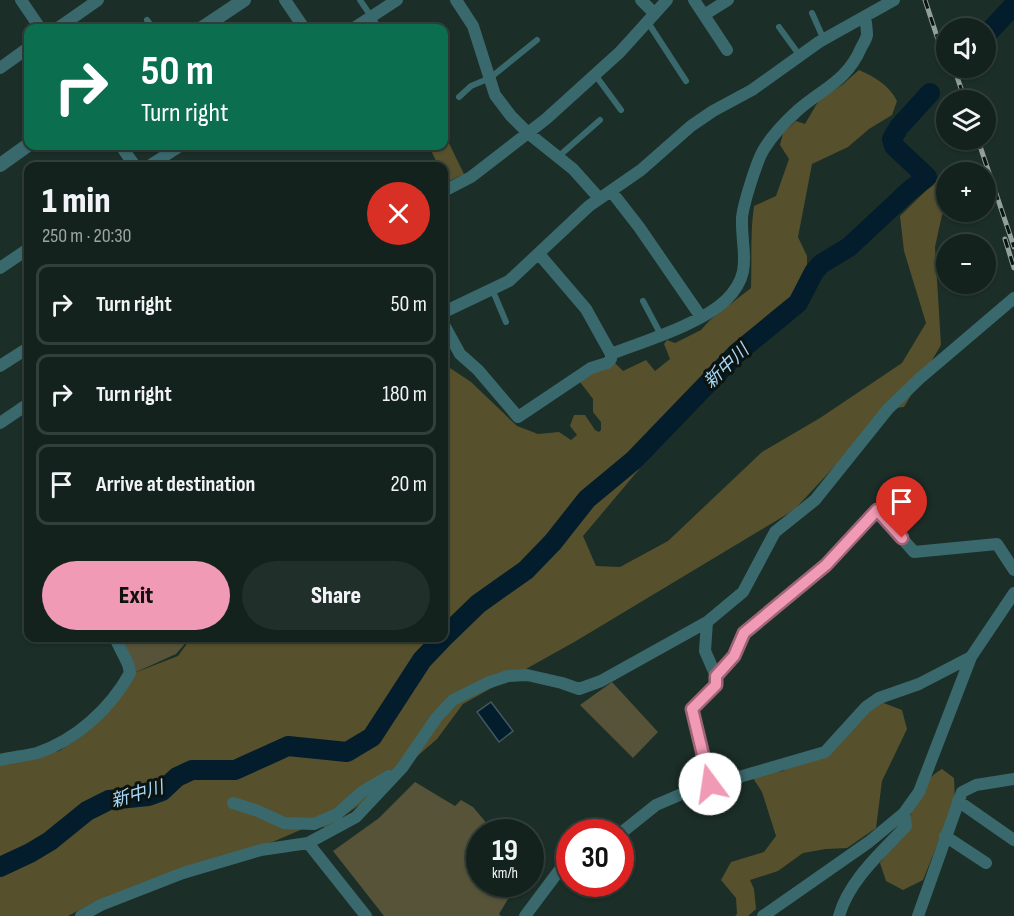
<!DOCTYPE html>
<meta charset="utf-8">
<style>
:root{--surface:#14221d;--page:#212f2a;--text:#f1f3f6;--muted:#9da4a4;--line:#333f3b;--accent:#f09ab5}
body{margin:0;font-family:"Sofia Sans Condensed","Noto Sans JP",sans-serif;background:var(--page);color:var(--text);height:100vh;display:flex;flex-direction:column;font-size:22px;white-space:nowrap}
*{box-sizing:border-box;margin:0}
p{font-size:20px;color:var(--muted)}
.icon{flex:none;width:33px;height:33px;fill:none;stroke:currentColor;stroke-width:2;stroke-linecap:round;stroke-linejoin:round}
.map{position:relative;flex:1;overflow:hidden}
.sheet{position:absolute;left:24px;top:162px;width:424px;height:480px;display:flex;flex-direction:column;background:var(--surface);border-radius:12px;box-shadow:0 2px 4px #0004,0 0 0 2px var(--line)}
.sheet>*{flex:none}
.hud{position:absolute;left:24px;top:24px;width:424px;height:126px;border-radius:12px;box-shadow:0 2px 4px #0004,0 0 0 2px var(--line);background:#0b6e4f;color:#fff;overflow:hidden}
.tools{position:absolute;left:936px;top:18px;display:grid;gap:12px}
.tools a{display:grid;place-items:center;width:60px;height:60px;border-radius:50%;background:var(--surface);box-shadow:0 2px 4px #0004,0 0 0 2px var(--line);font-size:30px}
.speed{position:absolute;left:466px;top:819px;display:flex;gap:12px;font-size:30px;font-weight:700;text-align:center}
.speed>*{display:grid;place-content:center;width:78px;height:78px;border-radius:50%;background:var(--surface);box-shadow:0 2px 4px #0004,0 0 0 2px var(--line);line-height:1}
.speed small{font-size:15px;font-weight:400}
.speed .limit{border:9px solid #d22;background:#fff;color:#111}
.pin{position:absolute;display:grid;place-items:center;width:51px;height:51px;color:#fff;margin:-62px -26px;border-radius:50% 50% 50% 0;rotate:-45deg;box-shadow:0 0 6px #0007}
.pin .icon{rotate:45deg}
.me{position:absolute;width:66px;margin:-33px;rotate:346deg;stroke-linejoin:round;filter:drop-shadow(0 0 4px #0008)}
.turn{display:flex;align-items:center;gap:21px;height:126px;padding:0 18px;font-size:27px}
.turn .icon{width:78px;height:78px;stroke-width:2.5}
.turn b{display:block;font-size:42px;line-height:51px}
.round{display:grid;place-items:center;flex:none;width:63px;height:63px;border-radius:32px;background:var(--page)}
.headline{display:flex;align-items:center;justify-content:space-between;height:102px;padding:0 18px}
h1{font-size:36px;font-weight:800;line-height:45px}
.cta{display:flex;gap:12px;margin-top:auto;padding:12px 18px}
.cta a{flex:1;height:69px;border-radius:36px;background:var(--accent);color:#111;font-size:24px;font-weight:800;line-height:69px;text-align:center}
.cta a+a{background:var(--page);color:var(--text)}
ul{padding:0;list-style:none}
li{display:flex;align-items:center;gap:18px;height:81px;margin:0 12px 9px;padding:0 6px;border:3px solid var(--line);border-radius:12px}
li div{flex:1}
li b{display:block;font-size:22px}
li em{font-style:normal}
.map>svg:first-child{display:block}
.green{fill:#575338}
.forest{fill:#56512c}
.water{fill:#031d2c;stroke:#435962;stroke-width:1.5}
.lines{fill:none;stroke-linecap:round;stroke-linejoin:round}
.river{stroke:#031d2c;stroke-width:20}
.service{stroke:#3a696d;stroke-width:6}
.minor{stroke:#3a696d;stroke-width:12}
.tertiary{stroke:#3a696d;stroke-width:14}
.rail-casing{stroke:#91a09a;stroke-width:5}
.rail{stroke:#0c1411;stroke-width:3;stroke-dasharray:9;stroke-linecap:butt}
.route-casing{stroke:#9c6476;stroke-width:15}
.route{stroke:#f09ab5;stroke-width:10}
.labels{text-anchor:middle;stroke-width:6;stroke-linejoin:round;paint-order:stroke}
.water-label{font-size:18px;font-style:italic;fill:#a8d9f9;stroke:#0c1411}
</style>
<div class="map">
<svg width="1014" height="916" viewBox="0 0 1014 916">
<rect width="100%" height="100%" fill="#1b2e27"/>
<!-- green -->
<path class="green" d="M115,638H190L176,654L134,673Z
M612,682L658,732L633,758L580,705Z
M415,782L455,806L461,800L473,807L494,832H480V884H517L499,914L501,916H384L333,851L379,818Z"/>
<!-- forest -->
<path class="forest" d="M859,70C875,77 889,85 897,101L892,115L869,129L848,147L812,164L798,237L807,256V284L802,302L781,326L694,404L583,536L596,566L620,567L668,541L762,452L820,418L902,363L926,323L904,251L900,216L941,176L946,182V207L942,215L935,247L941,345L904,407L888,409L794,510L576,641L463,704L437,739L369,798L327,828L314,824L275,841L91,904L68,916H0V764L59,751L81,737L134,673L178,656L191,638H444V367L450,368L471,382L517,426L538,434L559,432L571,440L577,435L570,426L574,415H585L595,430L599,432L601,430V422L593,412V399L580,382V373L607,367L615,363L623,371L646,360L655,371L670,359L664,344L667,340L675,343L701,330L710,320L751,288C752,260 750,233 754,206L776,196L789,159L780,145L783,133L796,121L805,124L819,100L842,85Z
M444,133L464,174L449,181L444,171V166L436,161L429,146H444Z
M881,702L902,710L907,729L882,781L876,828L847,848L826,849L803,853L778,871L750,880L754,889L756,909L748,916H735L737,914L736,898L721,880L731,862L764,852L776,836L762,792L753,778L764,774L783,771L806,758L827,749L864,709Z
M942,769L954,778L955,800L923,880L903,890L886,881L880,863C889,850 901,837 907,824C918,800 917,784 942,769Z"/>
<!-- water -->
<path class="water" d="M491,702L513,731L499,742L477,712Z"/>
<g class="lines">
<!-- river -->
<path class="river" d="M986,35L1014,5
M444,637L478,604L526,570L553,542L587,499L634,460L737,353L798,303L814,272L821,264L849,247L909,191L927,177L894,146L892,139L899,127L930,93
M0,867L30,853L50,841L87,811L109,800L148,796L162,791L177,777L192,770H235L288,746L347,752L372,737L422,660L443,638"/>
<!-- service -->
<path class="service" d="M360,0L379,28
M812,13L824,40
M147,20L153,28
M647,21L686,81
M779,27L800,56
M596,76L621,110
M459,97L471,86L490,78L537,40
M559,156L600,120
M492,289L506,322
M643,301L661,335"/>
<!-- minor -->
<path class="minor" d="M21,0L40,28
M285,0L304,28
M456,0L473,26L495,95L511,116L528,133L573,169L599,198
M641,0L654,13
M694,0L727,50
M704,15L728,0
M58,28L98,0
M354,28L397,0
M0,68L28,48
M121,146L135,166
M149,166L180,146
M444,191L471,177L546,119L620,52L667,0
M611,191L639,227L701,317
M539,254L586,309L611,354
M0,268L28,249
M444,312L509,281L589,206L641,170L691,126L713,111L752,90L819,42L894,0
M444,325L460,354L478,370L518,417L591,368L607,363L611,359V354C645,341 701,324 726,300C754,272 741,252 742,218C743,205 757,160 764,149C772,136 786,121 797,111C822,89 847,81 861,48C863,44 866,40 867,35C867,30 866,23 865,17
M0,366L28,348
M0,423L28,404
M707,622L705,651L716,676V685L692,709L709,784
M716,676L734,656L744,633L826,565L877,510L914,552L997,544L1014,570
M0,760C12,757 25,756 37,753C76,740 110,709 130,673L128,664L115,638
M958,801L1014,840
M233,803L258,811L284,823L314,824L337,814L362,792L389,776
M621,833L656,805L684,793L825,752L866,707L879,698L919,684L971,657
M945,836L986,863
M308,843L366,916
M81,916L101,905L183,873L261,850L308,843L356,817L402,768L437,717L453,700L487,683L508,676L527,675L562,683L579,689L601,681L707,622L743,592L775,532L815,500L888,409L919,379L1014,298
M525,916L561,868L570,863
M763,916L869,842L904,813L919,792L971,657L1014,593
M839,916C849,880 882,852 906,826L904,813
M918,916L962,792L976,785L1014,779"/>
<!-- tertiary -->
<path class="tertiary" d="M202,28L244,0
M0,165L28,145"/>
<defs>
<path id="rail" d="M925,0L946,64
M954,68L965,100
M978,140L1014,247
M1005,239L1014,268"/>
</defs>
<!-- rail casing -->
<use href="#rail" class="rail-casing"/>
<!-- rail -->
<use href="#rail" class="rail"/>
</g>
<g class="lines">
<defs>
<path id="route" d="M710,784L692,709L716,685V676L734,656L744,633L826,565L877,510L902,538"/>
</defs>
<!-- route casing -->
<use href="#route" class="route-casing"/>
<!-- route -->
<use href="#route" class="route"/>
</g>
<g class="labels">
<!-- water labels -->
<g class="water-label">
<text transform="translate(726 366) rotate(-44)" y="6">新中川</text>
<text transform="translate(137 794) rotate(-16)" y="6">新中川</text>
</g>
</g>
</svg>
<div class="tools">
<a><svg class="icon" aria-label="sound" viewBox="0 0 24 24"><path d="M4 9h4l5-4v14l-5-4H4zM17 9q2 3 0 6"/></svg></a>
<a><svg class="icon" aria-label="layers" viewBox="0 0 24 24"><path d="M12 4l9 5-9 5-9-5zM3 14l9 5 9-5"/></svg></a>
<a>+</a>
<a>−</a>
</div>
<div class="speed"><div>19<small>km/h</small></div><div class="limit">30</div></div>
<div class="pin" style="left:902px;top:538px;background:#d93025"><svg class="icon" aria-label="arrive" viewBox="0 0 24 24"><path d="M6 21V4h12l-3 4 3 4H6"/></svg></div>
<svg class="me" style="left:710px;top:784px" viewBox="-20 -20 40 40"><circle r="19" fill="#fff"/><path d="M0-13L10 11 0 6-10 11z" fill="#f09ab5"/></svg>
<div class="hud">
<div class="turn"><svg class="icon" aria-label="right" viewBox="0 0 24 24"><path d="M7 20v-9h11M14 6l5 5-5 5"/></svg><div><b>50 m</b>Turn right</div></div>
</div>
<section class="sheet">
<div class="headline"><div><h1>1 min</h1><p>250 m · 20:30</p></div><a class="round" style="background:#d93025;color:#fff"><svg class="icon" aria-label="close" viewBox="0 0 24 24"><path d="M6 6l12 12M18 6L6 18"/></svg></a></div>
<ul>
<li><svg class="icon" aria-label="right" viewBox="0 0 24 24"><path d="M7 20v-9h11M14 6l5 5-5 5"/></svg><div><b>Turn right</b></div><em>50 m</em></li>
<li><svg class="icon" aria-label="right" viewBox="0 0 24 24"><path d="M7 20v-9h11M14 6l5 5-5 5"/></svg><div><b>Turn right</b></div><em>180 m</em></li>
<li><svg class="icon" aria-label="arrive" viewBox="0 0 24 24"><path d="M6 21V4h12l-3 4 3 4H6"/></svg><div><b>Arrive at destination</b></div><em>20 m</em></li>
</ul>
<div class="cta"><a>Exit</a><a>Share</a></div>
</section>
</div>
